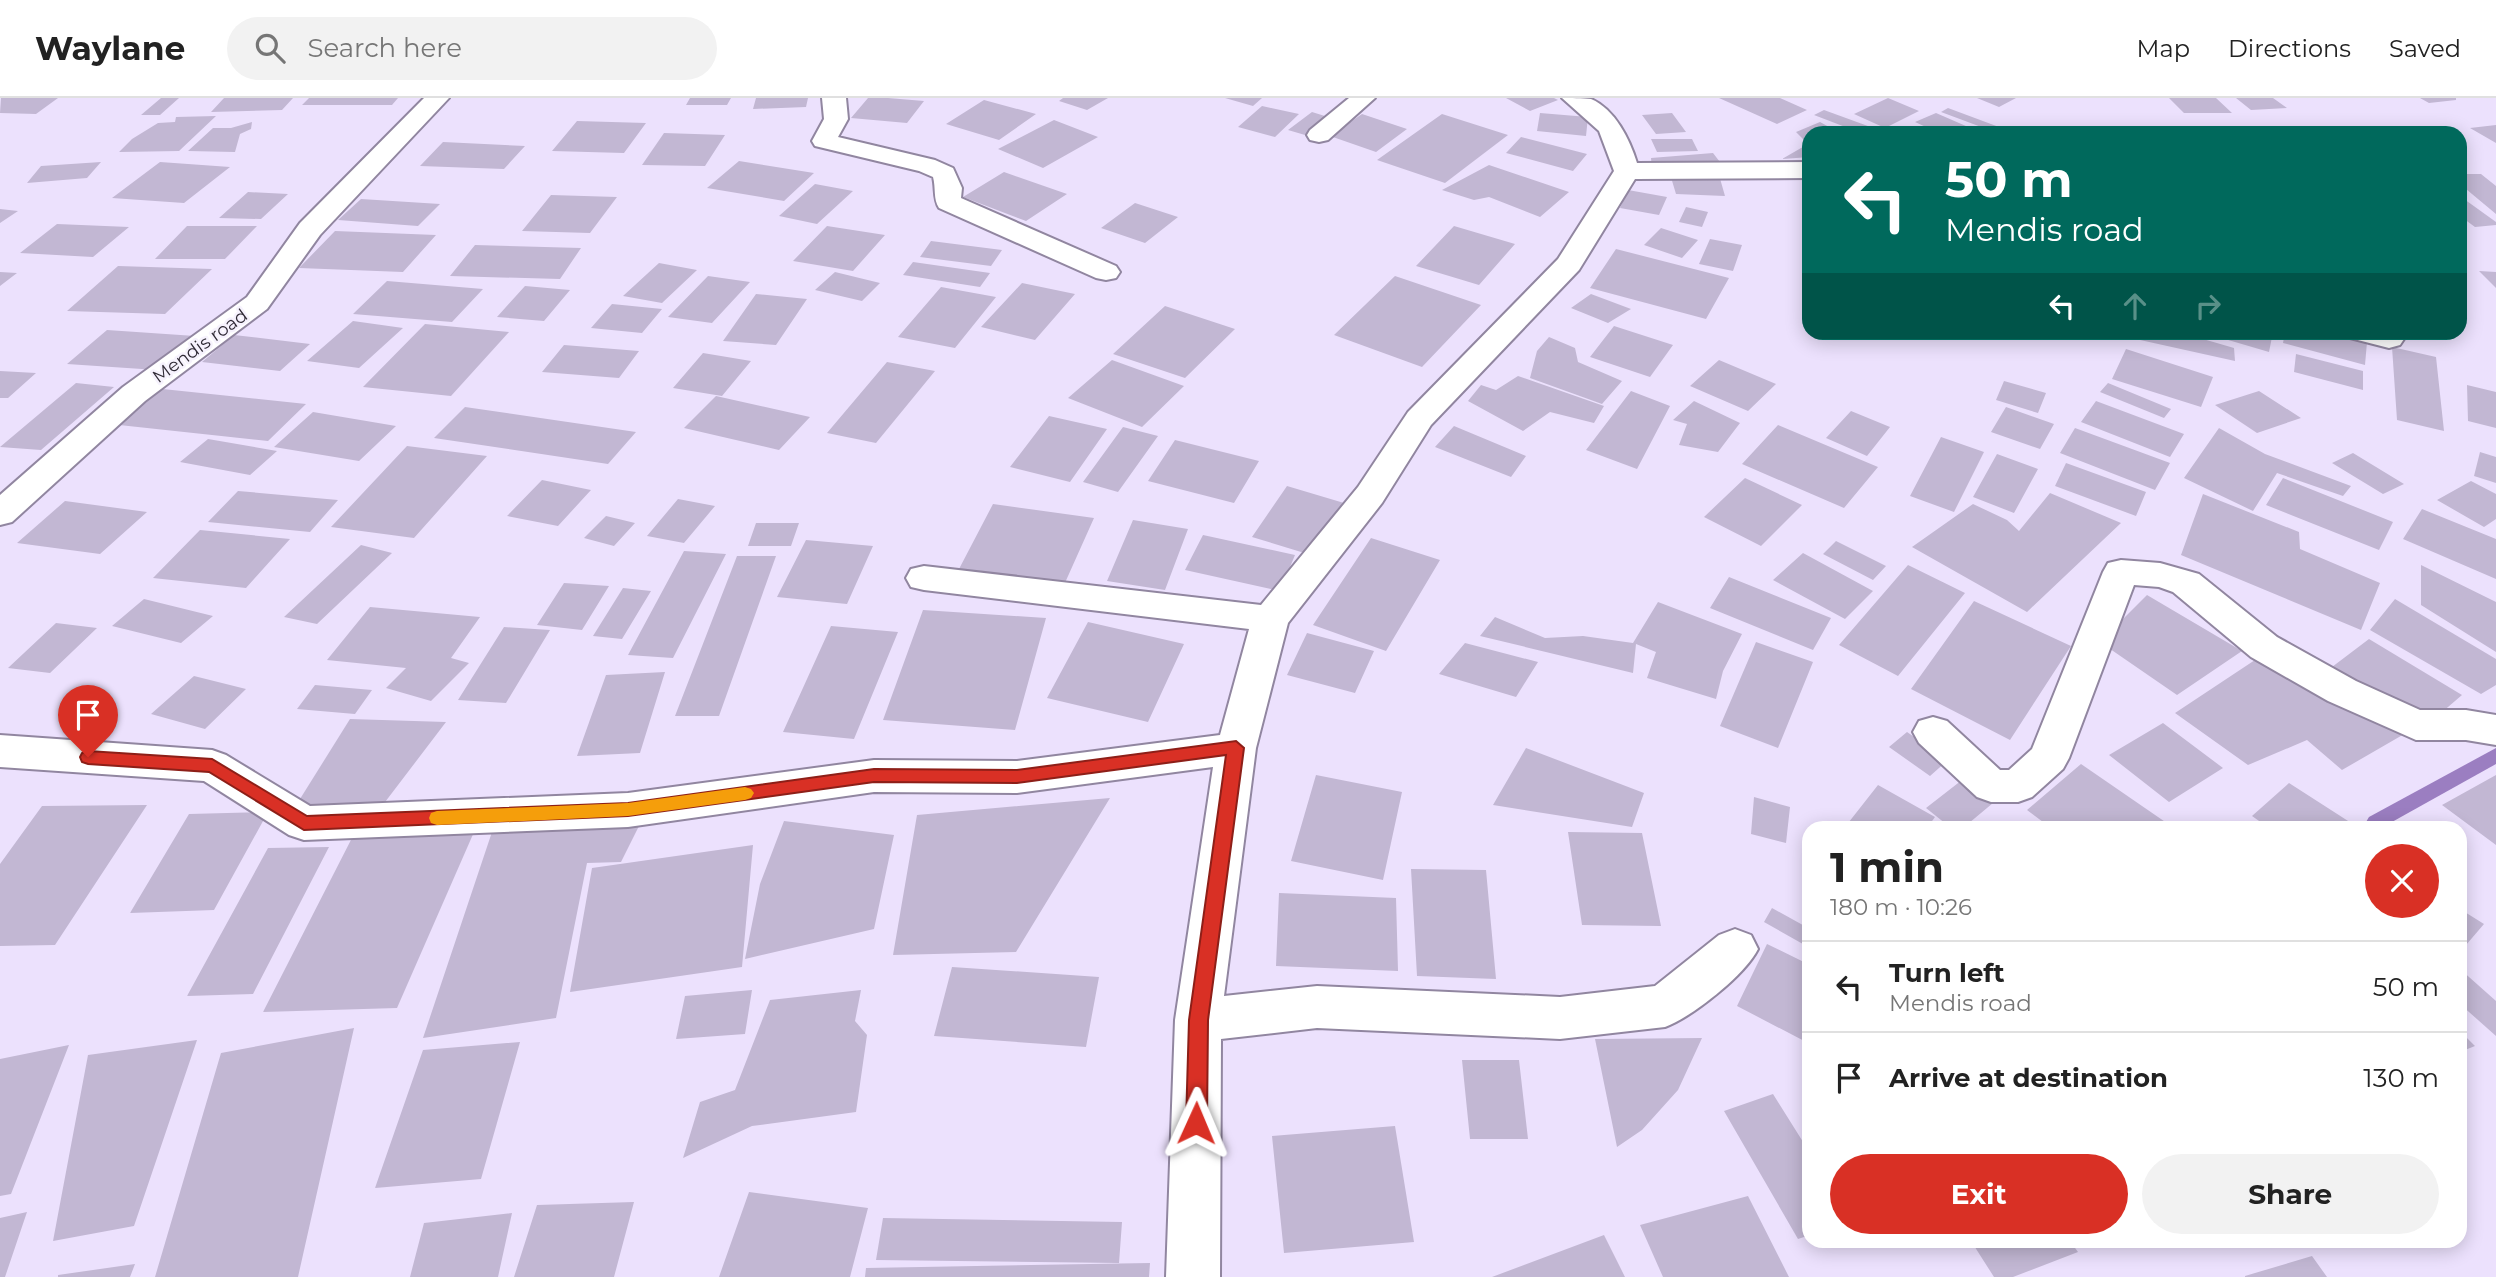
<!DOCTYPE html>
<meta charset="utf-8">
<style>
:root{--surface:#fff;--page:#f2f2f2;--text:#222;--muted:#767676;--line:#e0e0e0;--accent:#d93025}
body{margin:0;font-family:Montserrat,sans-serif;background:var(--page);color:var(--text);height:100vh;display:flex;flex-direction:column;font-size:26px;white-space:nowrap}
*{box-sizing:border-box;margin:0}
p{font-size:23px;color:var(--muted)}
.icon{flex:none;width:38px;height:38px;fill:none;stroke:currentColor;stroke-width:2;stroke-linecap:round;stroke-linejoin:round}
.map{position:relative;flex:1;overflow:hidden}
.side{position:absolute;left:1802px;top:723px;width:665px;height:427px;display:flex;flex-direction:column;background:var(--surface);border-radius:21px;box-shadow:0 4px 18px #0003}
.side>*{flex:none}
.guide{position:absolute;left:1802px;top:28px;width:665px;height:214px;border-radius:21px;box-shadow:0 4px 18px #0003;background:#00695c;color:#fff;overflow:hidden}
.pin{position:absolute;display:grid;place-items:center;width:60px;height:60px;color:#fff;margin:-72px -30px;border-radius:50% 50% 50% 0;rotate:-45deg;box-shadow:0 0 7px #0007}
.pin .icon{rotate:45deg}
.me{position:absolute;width:77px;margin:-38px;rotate:1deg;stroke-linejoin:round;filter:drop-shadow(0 0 5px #0008)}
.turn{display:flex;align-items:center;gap:24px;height:147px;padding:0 28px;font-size:32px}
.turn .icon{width:91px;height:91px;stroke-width:2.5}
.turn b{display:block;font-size:49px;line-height:60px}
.lanes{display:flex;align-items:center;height:66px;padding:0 28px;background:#0003;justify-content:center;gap:35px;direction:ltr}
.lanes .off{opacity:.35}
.round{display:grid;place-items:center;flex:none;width:74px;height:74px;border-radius:37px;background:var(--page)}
.headline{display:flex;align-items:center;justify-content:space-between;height:119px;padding:0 28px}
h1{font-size:42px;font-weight:700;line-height:52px}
.button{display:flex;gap:14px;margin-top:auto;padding:14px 28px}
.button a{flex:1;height:80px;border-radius:42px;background:var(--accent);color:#fff;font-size:28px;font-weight:700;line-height:80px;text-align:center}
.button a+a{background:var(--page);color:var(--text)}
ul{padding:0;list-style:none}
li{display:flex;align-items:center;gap:21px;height:91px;padding:0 28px;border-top:2px solid var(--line)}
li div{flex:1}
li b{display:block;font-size:26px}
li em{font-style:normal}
header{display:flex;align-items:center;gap:42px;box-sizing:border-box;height:98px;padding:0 35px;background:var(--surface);border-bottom:2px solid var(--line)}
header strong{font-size:33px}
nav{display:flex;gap:38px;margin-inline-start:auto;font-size:24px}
.search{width:490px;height:63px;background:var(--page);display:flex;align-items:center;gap:18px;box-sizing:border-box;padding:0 24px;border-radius:38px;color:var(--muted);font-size:26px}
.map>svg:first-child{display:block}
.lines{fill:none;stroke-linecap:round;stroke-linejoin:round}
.stream{fill:#9b7ec1;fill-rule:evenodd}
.building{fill:#c2b7d3}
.street-casing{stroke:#9186a0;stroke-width:4}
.street{fill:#fff;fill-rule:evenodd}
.route{fill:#d93025;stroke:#8d1f18;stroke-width:2}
.slow{fill:#f59e0b}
.labels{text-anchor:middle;stroke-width:5;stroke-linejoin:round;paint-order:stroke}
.far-street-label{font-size:18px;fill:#2e2934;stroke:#f6f2fd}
</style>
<header>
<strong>Waylane</strong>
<div class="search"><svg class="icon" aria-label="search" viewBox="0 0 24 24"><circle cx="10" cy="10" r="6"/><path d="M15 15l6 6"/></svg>Search here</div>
<nav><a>Map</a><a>Directions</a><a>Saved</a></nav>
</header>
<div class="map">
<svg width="2496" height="1179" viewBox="0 0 2496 1179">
<rect width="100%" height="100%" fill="#ece1fd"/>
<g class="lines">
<!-- stream -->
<path class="stream" d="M2496,650V666L2383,729H2369L2366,724L2369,719Z"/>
</g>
<!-- building -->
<path class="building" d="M58,0L36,16L0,15L1,0Z
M161,0H179L160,17H141Z
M224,0H293L282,12L211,14Z
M309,0H398L392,7H302Z
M690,0H731L727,7H686Z
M756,0H808L806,9L753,11Z
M868,0H888L924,3L907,25L851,20Z
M1063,0H1108L1087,12L1059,3Z
M1225,0H1262L1253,8Z
M1506,0H1554L1558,2L1530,13Z
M1719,0H1780L1807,12L1777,26Z
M1888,0L1919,13L1885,30L1854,16Z
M1977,0H2016L1999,9Z
M2169,0H2216L2232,15H2184Z
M2236,0H2273L2287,10L2251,12Z
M2420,0H2456V2L2429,5Z
M984,2L1036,16L999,42L946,26Z
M1262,8L1299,16L1275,39L1238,29Z
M1948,10L1999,29L1992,33L1941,14Z
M1824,12L1887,35H1861L1814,17Z
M1312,14L1328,19L1305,37L1288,32Z
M1540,15L1588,19L1586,38L1537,33Z
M1672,15L1686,34L1656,36L1642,17Z
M1936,15L1982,35H1939L1915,24Z
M1362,16L1407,31L1376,54L1330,38Z
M1442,16L1508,37L1445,85L1377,62Z
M216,18L179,53L119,54L132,41L158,25L175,24L176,19Z
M1054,22L1098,39L1043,70L998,51Z
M577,23L646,25L624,55L552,53Z
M252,24L251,31L240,36L235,54L188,53L213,30H231Z
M1820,24L1840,35H1810V59L1782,61L1808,46L1796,34Z
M2496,27V45L2470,30Z
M664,35L725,37L705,68L642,67Z
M1521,39L1587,56L1573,73L1506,55Z
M1651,41H1692L1698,53L1657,54Z
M443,44L525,48L504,71L420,68Z
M1713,55L1723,68L1652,71L1651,60Z
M739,63L814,75L784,103L707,90Z
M101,64L87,80L27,85L41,68Z
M160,64L230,69L184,105L112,100Z
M1489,67L1569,94L1540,119L1489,99L1474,102L1442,92Z
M1004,74L1067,96L1026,123L963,99Z
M1670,76L1719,77L1725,98L1676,96Z
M2460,76H2481L2496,88V116L2460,86Z
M815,86L853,93L817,126L779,118Z
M1628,92L1667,99L1659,117L1620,110Z
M248,94L288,96L261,121L219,120Z
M551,97L617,99L590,135L522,133Z
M361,101L440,106L418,128L338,122Z
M2460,101H2464L2496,124V127L2475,129L2460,118Z
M1135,105L1178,119L1145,145L1101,130Z
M1686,109L1708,114L1702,129L1679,124Z
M0,111L18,113L0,125Z
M57,126L129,129L93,159L20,155Z
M187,128H257L225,161H155Z
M827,128L885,137L853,173L793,163Z
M1454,128L1515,146L1479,187L1416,168Z
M1661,130L1698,142L1682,160L1644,147Z
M335,133L436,137L403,174L299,170Z
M1710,141L1742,147L1733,173L1699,166Z
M931,143L1002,152L991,168L920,159Z
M475,147L581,150L560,181L450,178Z
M1616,151L1729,180L1706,221L1590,190Z
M913,164L990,175L980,189L903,177Z
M659,165L697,172L662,205L623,198Z
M118,168L212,171L165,216L67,213Z
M2479,173L2496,174V190Z
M0,174L17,175L0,188Z
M835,174L880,185L862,203L815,192Z
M708,178L750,184L712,225L668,219Z
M1395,178L1481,207L1422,269L1334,237Z
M387,183L483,191L452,224L353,216Z
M1022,185L1075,196L1035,242L981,229Z
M525,188L570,192L544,223L497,219Z
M941,189L996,199L955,250L898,239Z
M756,196L807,201L776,247L723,243Z
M1591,196L1631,211L1608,225L1571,210Z
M612,206L662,211L642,235L591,230Z
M1165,208L1235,231L1185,280L1113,256Z
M353,223L403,230L359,270L307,263Z
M425,226L509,234L451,298L363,289Z
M1614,228L1673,247L1650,279L1590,259Z
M107,232L195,238L157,272L67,266Z
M2104,234H2179L2234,250L2235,263Z
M2201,234H2273L2269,254Z
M2285,234H2329L2367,244L2365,267L2283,245Z
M234,237L310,246L280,273L202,264Z
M1549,239L1575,250L1578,264L1622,283L1602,306L1530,280L1537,253Z
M564,247L639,253L619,280L542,274Z
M2392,249L2436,259L2444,333L2397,322Z
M2126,251L2213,279L2201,309L2112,281Z
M703,255L751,263L722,298L673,290Z
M2296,256L2363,273V292L2294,274Z
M1112,262L1184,288L1142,329L1068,300Z
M1719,262L1776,286L1748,313L1690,288Z
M887,264L935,273L876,345L827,335Z
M0,273L36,275L8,300H0Z
M1518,278L1604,308L1594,325L1550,314L1523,333L1468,303L1481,287L1496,292Z
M2004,283L2046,295L2038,315L1996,302Z
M76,285L114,289L41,352L0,349Z
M2108,285L2171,311L2164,320L2100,294Z
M2467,287L2496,294V330L2468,323Z
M153,290L306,306L268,343L110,326Z
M1631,293L1670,308L1637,371L1586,352Z
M2259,293L2301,320L2257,335L2215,307Z
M716,298L810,319L779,352L684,330Z
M1694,303L1740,325L1718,354L1679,347L1687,326L1673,322Z
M2096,303L2184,336L2170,359L2081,324Z
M465,309L636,334L608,366L434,340Z
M2006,309L2054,326L2040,351L1991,334Z
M1851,313L1890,329L1867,358L1826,340Z
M313,314L396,328L359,363L274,349Z
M1049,318L1107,331L1070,384L1010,369Z
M1778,327L1878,369L1844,410L1742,366Z
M1454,328L1526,358L1511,379L1435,349Z
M1123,329L1158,338L1118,394L1083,384Z
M2075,330L2170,365L2155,392L2060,355Z
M2219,330L2265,356L2351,388L2343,398L2277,375L2253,413L2184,380Z
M1941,339L1984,354L1954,414L1910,398Z
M208,341L277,353L250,377L180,364Z
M1175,342L1259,363L1234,405L1148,383Z
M407,348L487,358L414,440L331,429Z
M2480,354L2496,359V385L2474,378Z
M2353,355L2404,386L2383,396L2332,365Z
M1997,356L2038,371L2014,415L1973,399Z
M2066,365L2146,394L2136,418L2055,388Z
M1745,380L1802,407L1761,448L1704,419Z
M2283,380L2393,424L2379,452L2266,407Z
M542,382L591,392L558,428L507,418Z
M2471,383L2496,396V421L2484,429L2437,402Z
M1287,388L1344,405L1311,457L1252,439Z
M238,393L338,402L310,434L208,424Z
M2050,395L2121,425L2027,514L1912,449L1973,406L2007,422L2019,433Z
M2203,396L2299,434L2300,451L2380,485L2361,532L2181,457Z
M678,401L715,408L684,445L647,438Z
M65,403L147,414L100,456L17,445Z
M993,406L1094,420L1064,487L959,471Z
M2422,411L2496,441V481L2403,441Z
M606,418L635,425L614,448L584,440Z
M1133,422L1188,431L1165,492L1107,483Z
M756,425H799L791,448H748Z
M200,432L290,441L246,490L153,480Z
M1203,437L1295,457L1280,493L1185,472Z
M1371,440L1440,462L1386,553L1313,527Z
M806,442L873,448L847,506L777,499Z
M1836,443L1886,468L1873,482L1823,456Z
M361,447L392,455L317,526L284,519Z
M684,453L726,456L673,560L628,557Z
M1803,455L1873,493L1845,521L1773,482Z
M737,458H776L719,618H675Z
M1908,467L1965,495L1898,578L1839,547Z
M2421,467L2496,504V554L2421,507Z
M1729,479L1831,520L1813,552L1710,510Z
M564,485L609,488L582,532L537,527Z
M623,490L651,493L622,541L593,538Z
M2147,497L2242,553L2177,597L2100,544Z
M144,501L213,518L181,545L112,528Z
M2395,501L2496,561V587L2481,596L2370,532Z
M1974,503L2071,548L2010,642L1911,591Z
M1658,504L1742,536L1723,573L1716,601L1647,580L1656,554L1636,546L1633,575L1480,538L1495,519L1545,540L1583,538L1633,545Z
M370,509L480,519L451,560L469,565L431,603L386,590L406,570L327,562Z
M923,512L1046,520L1015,632L883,622Z
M1088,524L1184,546L1148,624L1047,600Z
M56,525L97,530L50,575L8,570Z
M831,528L898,534L854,641L783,634Z
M504,529L550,532L506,605L458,602Z
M1307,535L1374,553L1355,595L1287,577Z
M2369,541L2462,597L2427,627L2332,569Z
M1756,544L1813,564L1778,650L1720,628Z
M1465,545L1538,564L1516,599L1439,576Z
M2261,558L2406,635L2342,672L2307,642L2248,667L2175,615Z
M665,574L640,655L577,658L606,577Z
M194,578L246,591L205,631L151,616Z
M315,587L372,592L355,616L297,611Z
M350,621L446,624L379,712L295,709Z
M2163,625L2223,670L2169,704L2109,657Z
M1907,634L1948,662L1930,678L1889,649Z
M1526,650L1644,695L1632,729L1493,707Z
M2081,666L2174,730H2051L2027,712Z
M1316,677L1402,694L1383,782L1291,763Z
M2496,677V747L2442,707Z
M1962,682L1993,705L1963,730H1951L1926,710Z
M2289,685L2359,730H2269L2252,718Z
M1878,687L1935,719L1927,730L1845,729Z
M1754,699L1790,709L1786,745L1751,736Z
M1110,700L1016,854L893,857L917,717Z
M147,707L55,847L0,848V766L42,708Z
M268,714L214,812L130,815L189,716Z
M496,722L641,724L621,764L587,765L556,920L423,940Z
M784,723L894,737L874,831L745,861L760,786Z
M474,734L397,910L263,914L354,736Z
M1568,734L1642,735L1661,828L1582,827Z
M753,747L742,869L570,894L592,770Z
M329,749L253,896L187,898L268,750Z
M1411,771L1486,772L1496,881L1417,878Z
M1279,795L1396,800L1398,873L1276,868Z
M1772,810L1810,831V850L1764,824Z
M2460,811L2484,826L2460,854Z
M1767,846L1810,867V946L1737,908Z
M952,869L1099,879L1086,949L934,938Z
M2460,871L2496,903V938L2460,906Z
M752,892L745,936L676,941L685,898Z
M861,892L855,923L867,937L856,1014L752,1028L683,1060L700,1004L735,992L770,902Z
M354,930L298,1179H155L221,955Z
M2460,933L2475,948L2460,954Z
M1702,940L1678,992L1642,1032L1617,1049L1595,941Z
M197,942L134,1128L53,1143L88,957Z
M520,944L481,1081L375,1090L423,952Z
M69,947L11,1096L0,1098V961Z
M1462,962H1519L1528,1041H1470Z
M1773,996L1810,1055V1137L1798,1141L1724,1013Z
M1395,1028L1414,1144L1284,1155L1272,1038Z
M749,1094L868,1110L850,1179H719Z
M1748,1098L1789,1179H1663L1640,1127Z
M634,1104L614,1179H514L537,1107Z
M27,1114L5,1179H0V1120Z
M512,1115L498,1179H410L424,1125Z
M883,1120L1122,1124L1119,1165L876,1162Z
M1604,1137L1625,1179H1492Z
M1971,1143H2070L2078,1154L2013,1179H1994Z
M2312,1158L2327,1179H2245V1178Z
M1150,1165L1149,1179H865L866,1170Z
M135,1166L130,1179H58V1177Z"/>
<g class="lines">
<defs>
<path id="street" d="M424,0H449L320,137L267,211L145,303L12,424L0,427V397L123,289L247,199L300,125Z
M822,0H846L848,21L838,39L935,62L953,70L962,90L961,100L1116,168L1120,174L1116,180L1106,182L1096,180L939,110C933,101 936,90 933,79L919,73L815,48L812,43L824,21Z
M1349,0H1375L1328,42L1319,44L1310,42L1307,37L1310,32Z
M1562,0C1570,0 1583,0 1591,1C1615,11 1630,42 1637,65L1810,64V80L1635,81L1579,172L1431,327L1382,405L1288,525L1256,650L1224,898L1317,888L1560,899L1655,888L1719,837L1735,831L1751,837L1758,851C1745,877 1692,919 1665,929L1560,941L1317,930L1221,941L1220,1179H1166L1175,922L1213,669L1017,695L874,694L628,729L304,742L289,737L204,683L0,669V637L212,652L226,657L310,708L628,695L874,662L1017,663L1220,637L1249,531L924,492L911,489L906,480L911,471L924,468L1261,507L1358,389L1408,314L1558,161L1614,73L1599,33Z
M2346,234H2399L2404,241L2400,247L2389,250L2350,240Z
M2121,462L2160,465L2199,476L2277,539L2356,583L2420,612H2466L2496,617V647L2466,642H2416L2328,603L2251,559L2173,494L2159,489L2134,487L2069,660L2063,671L2032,699L2018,704H1991L1977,699L1919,645L1913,634L1919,623L1933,619L1947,623L2000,672H2009L2032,651L2103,474L2108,465Z"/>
</defs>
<!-- street casing -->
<use href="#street" class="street-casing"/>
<!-- street -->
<use href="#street" class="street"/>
</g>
<!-- route -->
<path class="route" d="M1236,643L1244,650L1208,922L1207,1025L1204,1032L1196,1035L1189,1032L1186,1025L1189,922L1226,657L1017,685L874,684L628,718L304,732L209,674L88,666L82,664L80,659L82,655L88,653L212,661L307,718L628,705L874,671L1017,672Z"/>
<!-- slow -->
<path class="slow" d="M745,689L751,691L754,695L751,700L745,702L628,718L437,727L431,725L429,720L431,715L437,713L628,705Z"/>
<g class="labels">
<!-- far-street labels -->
<g class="far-street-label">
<text transform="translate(200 248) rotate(-36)" y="6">Mendis road</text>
</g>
</g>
</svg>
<div class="pin" style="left:88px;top:659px;background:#d93025"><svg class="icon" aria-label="arrive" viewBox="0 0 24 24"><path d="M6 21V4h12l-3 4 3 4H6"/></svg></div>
<svg class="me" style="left:1196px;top:1025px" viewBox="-20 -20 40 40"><path d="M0-17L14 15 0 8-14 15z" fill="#d93025" stroke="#fff" stroke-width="4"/></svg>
<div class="guide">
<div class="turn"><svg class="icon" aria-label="left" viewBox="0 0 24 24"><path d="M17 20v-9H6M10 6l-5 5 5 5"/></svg><div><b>50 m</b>Mendis road</div></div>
<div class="lanes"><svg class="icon" aria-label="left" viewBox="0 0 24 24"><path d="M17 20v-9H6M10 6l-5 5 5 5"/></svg><svg class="icon off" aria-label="ahead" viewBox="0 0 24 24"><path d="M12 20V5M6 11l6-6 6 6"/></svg><svg class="icon off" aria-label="right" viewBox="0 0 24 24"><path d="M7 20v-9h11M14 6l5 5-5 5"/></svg></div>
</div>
<section class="side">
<div class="headline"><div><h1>1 min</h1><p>180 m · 10:26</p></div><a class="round" style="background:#d93025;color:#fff"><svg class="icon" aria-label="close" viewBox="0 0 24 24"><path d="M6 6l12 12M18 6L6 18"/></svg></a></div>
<ul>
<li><svg class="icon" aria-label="left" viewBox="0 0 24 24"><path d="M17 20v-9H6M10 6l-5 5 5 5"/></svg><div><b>Turn left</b><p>Mendis road</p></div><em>50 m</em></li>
<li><svg class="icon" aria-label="arrive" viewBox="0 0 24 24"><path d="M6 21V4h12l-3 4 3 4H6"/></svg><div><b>Arrive at destination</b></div><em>130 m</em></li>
</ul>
<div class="button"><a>Exit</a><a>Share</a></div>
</section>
</div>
